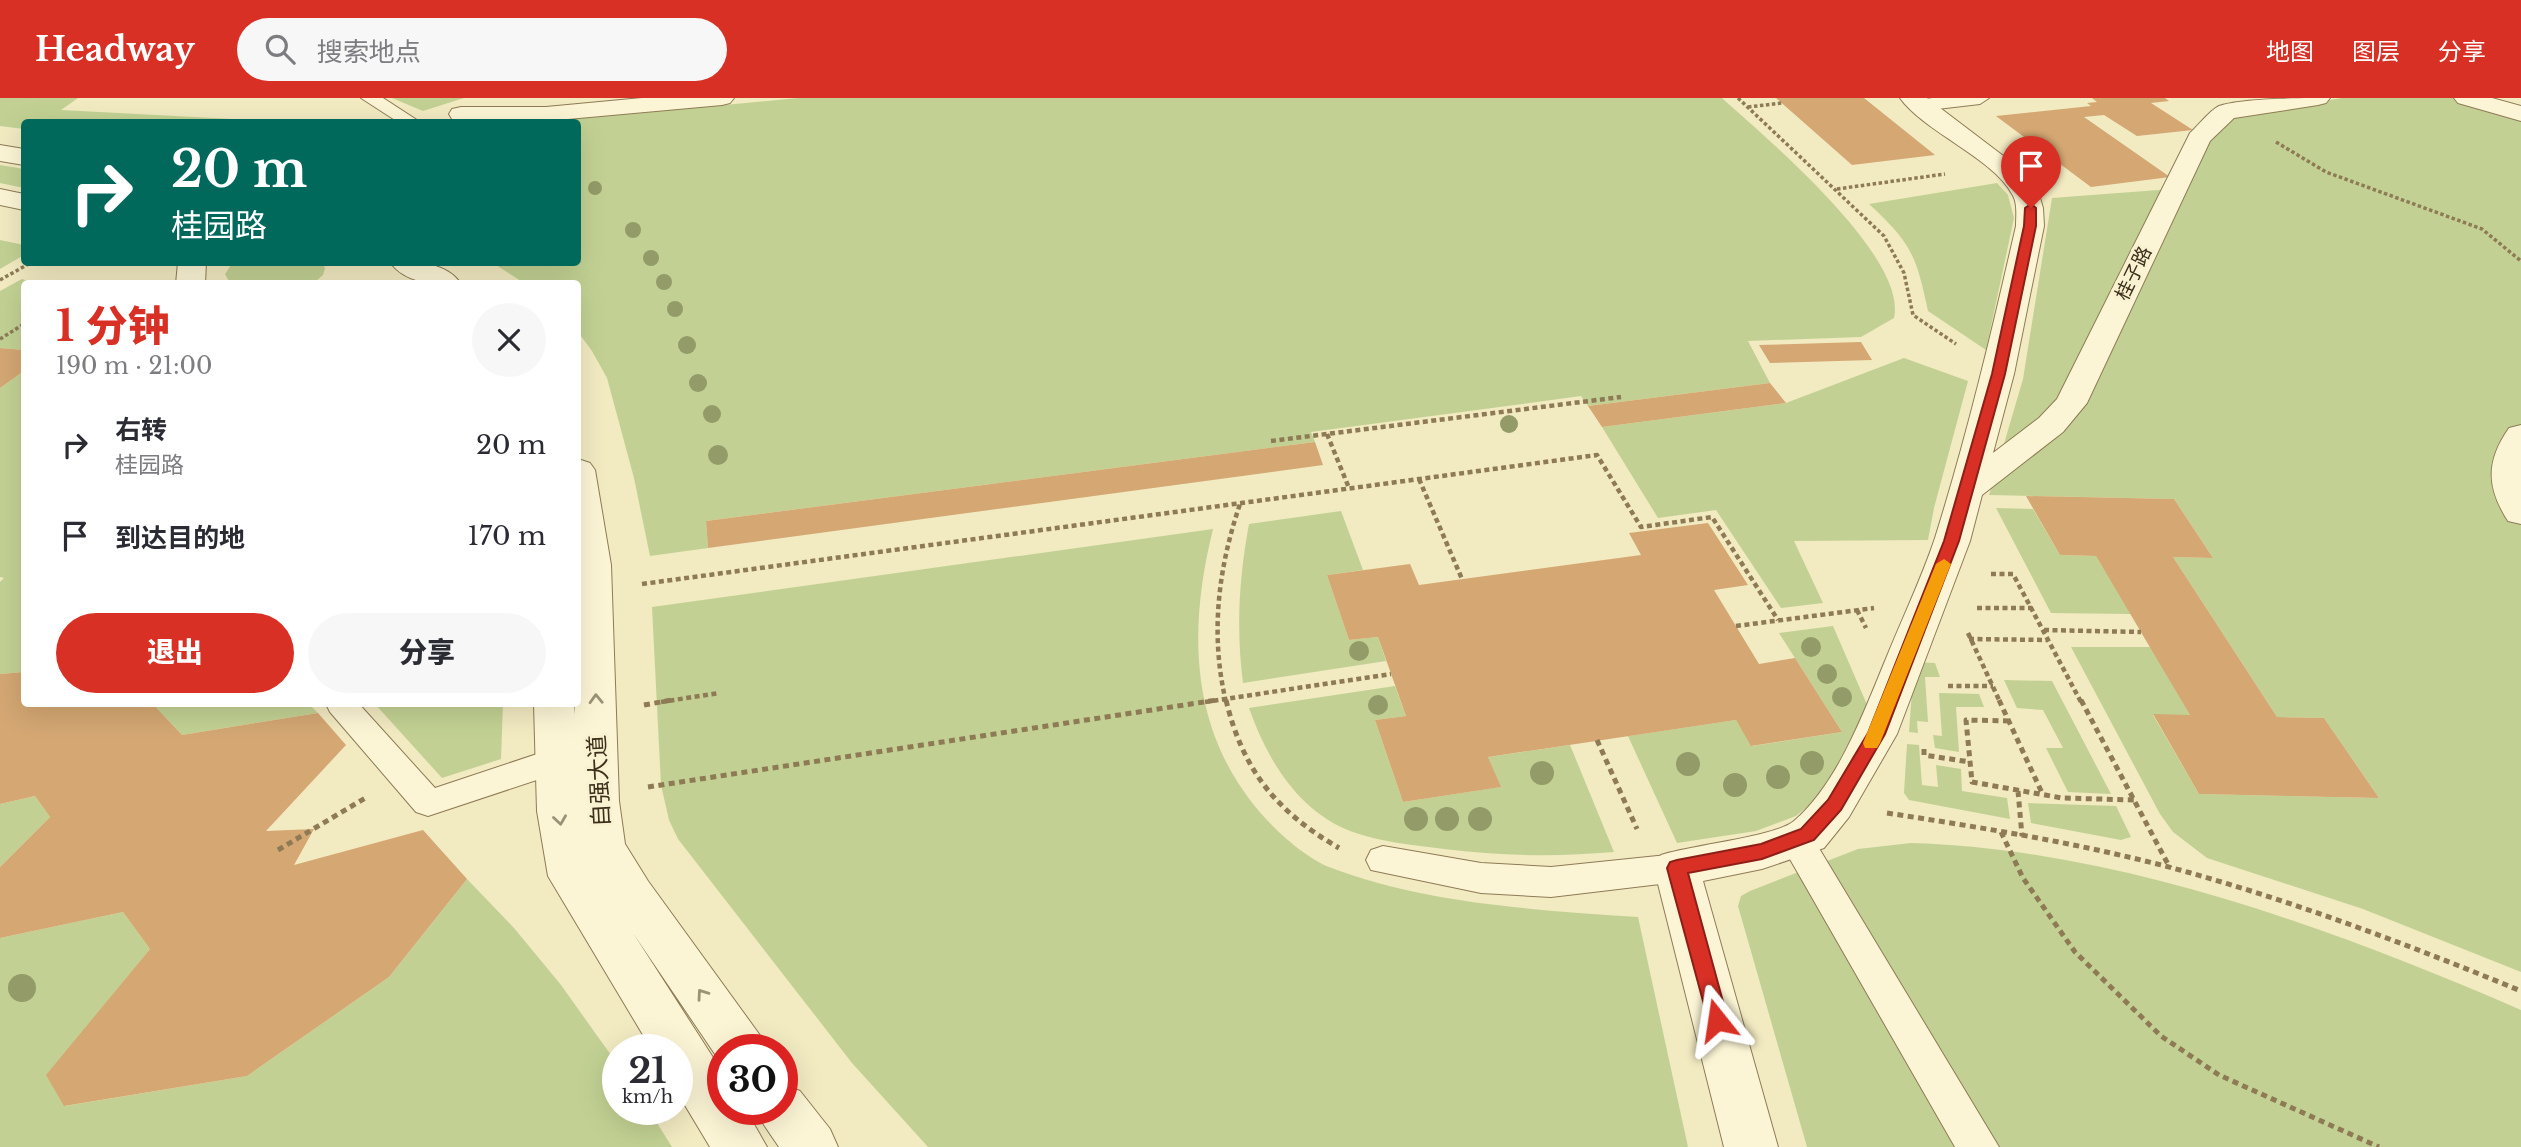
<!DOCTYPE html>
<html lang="zh">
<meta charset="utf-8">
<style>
:root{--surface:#fff;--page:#f7f7f7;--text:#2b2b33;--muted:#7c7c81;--accent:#d93025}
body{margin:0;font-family:"Libre Baskerville","Noto Sans SC",serif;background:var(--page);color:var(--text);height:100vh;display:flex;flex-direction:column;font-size:26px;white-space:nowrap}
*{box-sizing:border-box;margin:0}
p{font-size:23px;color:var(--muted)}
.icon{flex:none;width:38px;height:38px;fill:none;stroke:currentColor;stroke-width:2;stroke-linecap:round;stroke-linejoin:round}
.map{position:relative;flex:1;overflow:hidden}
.side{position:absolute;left:21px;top:182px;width:560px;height:427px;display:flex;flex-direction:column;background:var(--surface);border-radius:7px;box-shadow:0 7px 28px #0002}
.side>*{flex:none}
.banner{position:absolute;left:21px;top:21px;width:560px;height:147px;border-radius:7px;box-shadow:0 7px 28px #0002;background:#00695c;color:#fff;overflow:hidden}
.speed{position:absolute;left:602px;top:936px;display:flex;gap:14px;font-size:35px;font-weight:700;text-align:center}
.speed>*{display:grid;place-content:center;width:91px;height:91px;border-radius:50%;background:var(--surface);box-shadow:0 7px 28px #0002;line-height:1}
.speed small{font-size:18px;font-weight:400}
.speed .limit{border:10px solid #d22;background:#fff;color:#111}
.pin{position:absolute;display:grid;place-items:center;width:60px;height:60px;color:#fff;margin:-72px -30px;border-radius:50% 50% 50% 0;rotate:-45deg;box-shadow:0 0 7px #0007}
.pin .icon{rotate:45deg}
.me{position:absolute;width:77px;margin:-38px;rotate:345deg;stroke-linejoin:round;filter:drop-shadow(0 0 5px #0008)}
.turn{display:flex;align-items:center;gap:24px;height:147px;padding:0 35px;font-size:32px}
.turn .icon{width:91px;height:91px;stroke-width:2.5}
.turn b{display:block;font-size:49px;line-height:60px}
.round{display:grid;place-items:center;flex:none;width:74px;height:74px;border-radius:37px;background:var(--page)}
.head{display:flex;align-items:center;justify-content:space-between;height:119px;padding:0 35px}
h1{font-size:42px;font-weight:800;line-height:52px;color:var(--accent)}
.primary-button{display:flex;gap:14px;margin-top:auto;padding:14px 35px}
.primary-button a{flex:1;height:80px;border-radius:42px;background:var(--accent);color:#fff;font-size:28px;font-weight:800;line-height:80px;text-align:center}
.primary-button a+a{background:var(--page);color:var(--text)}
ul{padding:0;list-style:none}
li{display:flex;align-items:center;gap:21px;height:91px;padding:0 35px}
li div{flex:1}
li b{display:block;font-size:26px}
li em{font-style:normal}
header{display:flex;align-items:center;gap:42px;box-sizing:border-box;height:98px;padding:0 35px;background:var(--accent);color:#fff}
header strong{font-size:33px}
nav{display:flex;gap:38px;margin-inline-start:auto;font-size:24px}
.search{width:490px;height:63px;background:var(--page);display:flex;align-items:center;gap:18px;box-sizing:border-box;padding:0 24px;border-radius:38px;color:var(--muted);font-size:26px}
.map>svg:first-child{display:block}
.green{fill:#c2d193}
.building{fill:#d4a773}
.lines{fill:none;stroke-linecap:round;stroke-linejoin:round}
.service-casing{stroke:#8e7b56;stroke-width:2}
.minor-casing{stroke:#8e7b56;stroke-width:2}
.path-far2{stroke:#8e7b56;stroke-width:3.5;stroke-dasharray:3.5 2.5;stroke-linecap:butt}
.path-far1{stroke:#8e7b56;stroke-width:4.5;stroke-dasharray:5 3.5;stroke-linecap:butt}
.path{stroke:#8e7b56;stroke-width:5;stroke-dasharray:6 4.5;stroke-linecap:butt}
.service{fill:#fcf5d5;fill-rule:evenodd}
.minor{fill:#fcf5d5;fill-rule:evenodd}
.tree{fill:#939b69}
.oneway{stroke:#9c9278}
.route{fill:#d93025;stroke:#8d1f18;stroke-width:2}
.slow{fill:#f59e0b}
.labels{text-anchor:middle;stroke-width:6;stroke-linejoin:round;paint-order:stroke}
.far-street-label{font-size:19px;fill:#3c2f1c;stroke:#f9f2d1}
.street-label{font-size:23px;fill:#3c2f1c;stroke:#f9f2d1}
</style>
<header>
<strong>Headway</strong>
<div class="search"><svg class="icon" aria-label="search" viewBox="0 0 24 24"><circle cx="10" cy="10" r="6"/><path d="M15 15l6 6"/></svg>搜索地点</div>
<nav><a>地图</a><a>图层</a><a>分享</a></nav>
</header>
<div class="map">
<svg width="2521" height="1049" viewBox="0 0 2521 1049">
<rect width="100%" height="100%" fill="#f2eac1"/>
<!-- green -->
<path class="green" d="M0,0H78L61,12L289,24H24V31L0,28Z
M392,0H464L423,13Z
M798,0H1722C1765,39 1908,158 1894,220L1861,239L1748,243L1770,285L1588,308L1581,298L1544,303L1311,334L1315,344L706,423L708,450L650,458L634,380L607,280L592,253L578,234V186L524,185L493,165L578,164V24L555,23Z
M2342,0H2456L2521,19V874L2363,811L2207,760L2173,734L2160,716L2071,549H2151L2190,617H2153L2199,696L2379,700L2324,620L2277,619L2173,459L2213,460L2174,401L1989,397L2023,281L2052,100L2185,90L2210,43L2238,17Z
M0,67L24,71V90L0,85Z
M1997,85L2008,97L2014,120L1986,252L1928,213C1916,157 1912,146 1869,106Z
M0,142L24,147V157L0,171Z
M233,164L322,165L325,170L323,177L314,185H230L225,176Z
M22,181L35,185L24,186V252L0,250V193Z
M1904,260L1968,283L1934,410L1928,442L1794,443L1823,505L1781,510L1716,412L1658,420L1602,329L1786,305Z
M24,273V574L0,576V484L4,480L0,479V290Z
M1996,410L2033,411L2060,457L2096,458L2131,516L2051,515Z
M1341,413L1363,472L1327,477L1349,542L1378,539L1386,563L1243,585C1236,530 1239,480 1249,426Z
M1213,431C1187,536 1190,638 1266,721C1282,738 1307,760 1329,769C1425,806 1537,812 1638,819L1688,1049H928L852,965L678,741L669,722L661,687L652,509Z
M1833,528L1868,609L1864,626L1819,699L1796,718L1756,733L1677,745L1628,638L1736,622L1752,648L1842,634L1779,535Z
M1914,564L1935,565L1940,579H1925L1928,624L1917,623L1918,635L1909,634Z
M2004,582L2052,583L2111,696L2068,694L2046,650H2063L2043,612L2017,610Z
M1395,588L1406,618L1375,622L1403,704L1500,689L1488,659L1570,647L1614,754C1556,759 1501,758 1444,751C1413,747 1380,744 1350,733C1297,712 1267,661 1249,610Z
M1939,595L1979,596L1984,609H1956L1959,654L1935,650L1933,637L1942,638Z
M157,606H309L318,615L182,637L154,607Z
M375,606H503L501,661L442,680Z
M1907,646L1919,647L1922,687L1938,689L1936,667L1961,671L1962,693L2007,700L2010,721L1909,702L1904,695Z
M35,698L50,719L0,769V706Z
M2028,705L2116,708L2131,739L2121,742L2031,725Z
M1911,745C2117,751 2334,831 2521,912V1049H1807L1738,808L1741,798L1750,793L1858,751Z
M467,781L514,830L561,887L618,967V1012H649L672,1049H0V840L123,814L150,851L47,977L65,1008L247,978L389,879Z"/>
<!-- building -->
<path class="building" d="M1776,0H1864L1935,57L1852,67Z
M2092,0H2165L2169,3L2151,5L2193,32L2137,38L2104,17L2084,19L2170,79L2091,89L1996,18L2091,8L2087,5L2097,4Z
M1861,244L1872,262L1770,265L1759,247Z
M0,250L24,252V273L0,290Z
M1770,285L1786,305L1602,329L1588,308Z
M1315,344L1323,367L708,450L706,423Z
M2026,398L2174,401L2213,460L2173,459L2277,619L2324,620L2379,700L2199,696L2153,616L2190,617L2096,458L2060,457Z
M1708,425L1748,487L1714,492L1759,566L1795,560L1842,634L1751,648L1736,622L1488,659L1501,689L1403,704L1375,622L1406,618L1378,539L1349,542L1327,477L1410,466L1419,487L1641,457L1629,435Z
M24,574V606H153L182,637L318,615L346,647L266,733L314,731L294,767L423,732L467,781L389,879L247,978L64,1008L46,977L150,851L123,814L0,840V769L50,719L35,698L0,706V576Z"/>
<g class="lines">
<defs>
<path id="service" d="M361,0H383L420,24H398Z
M1932,0H1989L1980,6L1920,13L1911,7L1913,3Z
M326,606H359L435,690L555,650L567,654L571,663L567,672L428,718L416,714L330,614Z
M1796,728L1808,732L1999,1049H1955L1779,742L1784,732Z
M1383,748L1481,765L1551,769L1677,756L1689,760L1695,770L1689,780L1677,784L1551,799L1481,795L1371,772L1366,762L1371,752Z"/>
<path id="minor" d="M642,0H734L730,5L722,7L546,23H461L452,21L449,16L452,11L461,9H546Z
M1900,0H1927L2010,63L2038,93L2043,110L2044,128L2014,276L1993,355L2039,320L2057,301L2190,35C2199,27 2209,13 2219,8C2243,0 2302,0 2330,0L2326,5L2318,7L2234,20L2210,43L2087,305L2063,334L1982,397L1970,443L1897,636L1849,719L1824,750L1762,771L1703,783L1778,1049H1724L1654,770L1661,757C1691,747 1775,739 1794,723C1838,685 1863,616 1885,563C1901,523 1921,482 1935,440C1967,338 1992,233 2016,128C2016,118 2018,105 2012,96C1993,60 1923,33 1900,0Z
M2454,0H2492L2521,8V23L2458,5Z
M0,47L24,51V67L0,63Z
M0,91L24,96V112L0,107Z
M178,164H206L205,186H176Z
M390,164C414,164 446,163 461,186C437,186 406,187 390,164Z
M2521,327V426L2508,423C2486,389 2486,363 2509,330Z
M578,361L590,365L595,372L611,467L619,703L625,746L648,783L759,936L766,952H723V968L633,835L723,975V1012H746L767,1049H710L677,994V952H652L548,778L537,713L534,606H574L575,616V606H578Z
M782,986L800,993L830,1031L838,1049H779L764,1027L757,1012H782Z"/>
</defs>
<!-- service casing -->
<use href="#service" class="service-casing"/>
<!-- minor casing -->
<use href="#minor" class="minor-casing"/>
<!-- path-far2 -->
<path class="path-far2" d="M1738,0L1884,138L1904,175L1913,217L1956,246
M1748,9L1782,5
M2276,44L2326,74L2482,131L2521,163
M1837,91L1945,76
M0,182L32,164
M88,186L90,184
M0,241L24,226"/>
<!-- path-far1 -->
<path class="path-far1" d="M1327,336L1349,390
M1271,343L1621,299
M1419,381L1462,481
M1991,476H2013L2081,604
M642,486L1597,357L1641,429L1712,419L1778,522
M1977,510H2032
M1857,512L1866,530
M1736,528L1874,510
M2044,532L2141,534
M1968,535L2000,604
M1969,541L2048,542
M1948,588H1993
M661,604L719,595
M1205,604L1391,576
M1226,604C1210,537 1218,471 1240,406"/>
<!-- path -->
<path class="path" d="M1226,602C1243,673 1277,714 1339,750
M1999,602L2043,697
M2081,602L2170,770
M644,607L672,602
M2009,623L1966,622L1972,684L2062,700L2134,702
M1597,642L1637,731
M1924,651V657L1970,664
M648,689L1217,602
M2018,693L2022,738
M1887,715C1985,730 2084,746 2180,772C2296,804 2409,847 2521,893
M2001,734L2023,780L2075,854L2161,938L2219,977L2379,1049
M278,752L367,699"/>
<!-- service -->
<use href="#service" class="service"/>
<!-- minor -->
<use href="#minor" class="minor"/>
</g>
<!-- trees -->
<g class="tree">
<circle cx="595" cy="90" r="7"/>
<circle cx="633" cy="132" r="8"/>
<circle cx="651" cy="160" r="8"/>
<circle cx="664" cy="184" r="8"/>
<circle cx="675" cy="211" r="8"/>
<circle cx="687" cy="247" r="9"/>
<circle cx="698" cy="285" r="9"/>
<circle cx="712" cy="316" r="9"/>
<circle cx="1509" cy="326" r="9"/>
<circle cx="718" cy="357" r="10"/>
<circle cx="1811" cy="549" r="10"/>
<circle cx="1359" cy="553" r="10"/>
<circle cx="1827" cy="576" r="10"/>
<circle cx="1842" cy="599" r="10"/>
<circle cx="1378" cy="607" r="10"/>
<circle cx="1812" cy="665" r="12"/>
<circle cx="1688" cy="666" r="12"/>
<circle cx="1542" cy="675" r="12"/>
<circle cx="1778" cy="679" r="12"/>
<circle cx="1735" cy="687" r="12"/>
<circle cx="1416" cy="721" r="12"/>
<circle cx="1447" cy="721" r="12"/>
<circle cx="1480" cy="721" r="12"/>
<circle cx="22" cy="890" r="14"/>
</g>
<!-- one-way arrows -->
<defs><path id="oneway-chevron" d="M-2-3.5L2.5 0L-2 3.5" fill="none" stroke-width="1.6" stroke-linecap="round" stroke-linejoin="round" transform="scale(1.75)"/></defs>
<g class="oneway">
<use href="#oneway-chevron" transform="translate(596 601) rotate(-92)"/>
<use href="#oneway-chevron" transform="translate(560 722) rotate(82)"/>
<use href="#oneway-chevron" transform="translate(702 896) rotate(-125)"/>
</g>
<!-- route -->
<path class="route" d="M2031,106L2036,110V128L2005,276L1959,443L1885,636L1841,712L1814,742L1762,761L1688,775L1728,922L1725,929L1717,931L1710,929L1667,770L1670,764L1677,762L1761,746L1801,731L1828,702L1868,635L1944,443L1992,276L2024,128L2025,110Z"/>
<!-- slow -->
<path class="slow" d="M1944,461L1951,466L1880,645L1877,650H1865L1863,645L1936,466Z"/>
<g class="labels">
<!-- far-street labels -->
<g class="far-street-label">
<text transform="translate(2133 175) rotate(-64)" y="7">桂子路</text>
</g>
<!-- street labels -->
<g class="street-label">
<text transform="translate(599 683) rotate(-93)" y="8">自强大道</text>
</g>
</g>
</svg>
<div class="speed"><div>21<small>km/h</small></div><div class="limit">30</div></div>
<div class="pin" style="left:2031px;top:110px;background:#d93025"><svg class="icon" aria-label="arrive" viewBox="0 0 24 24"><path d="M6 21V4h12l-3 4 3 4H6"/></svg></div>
<svg class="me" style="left:1717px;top:922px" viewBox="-20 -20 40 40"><path d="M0-17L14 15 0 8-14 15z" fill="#d93025" stroke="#fff" stroke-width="4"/></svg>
<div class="banner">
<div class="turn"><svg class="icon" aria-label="right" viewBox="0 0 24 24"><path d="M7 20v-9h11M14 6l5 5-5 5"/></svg><div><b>20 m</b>桂园路</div></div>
</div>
<section class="side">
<div class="head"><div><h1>1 分钟</h1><p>190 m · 21:00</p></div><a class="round"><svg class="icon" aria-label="close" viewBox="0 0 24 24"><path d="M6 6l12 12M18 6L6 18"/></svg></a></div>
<ul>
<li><svg class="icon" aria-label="right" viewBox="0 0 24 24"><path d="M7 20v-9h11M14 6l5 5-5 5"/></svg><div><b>右转</b><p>桂园路</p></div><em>20 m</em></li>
<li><svg class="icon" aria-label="arrive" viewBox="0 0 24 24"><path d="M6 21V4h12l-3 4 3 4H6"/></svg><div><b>到达目的地</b></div><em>170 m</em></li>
</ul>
<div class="primary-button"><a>退出</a><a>分享</a></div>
</section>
</div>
